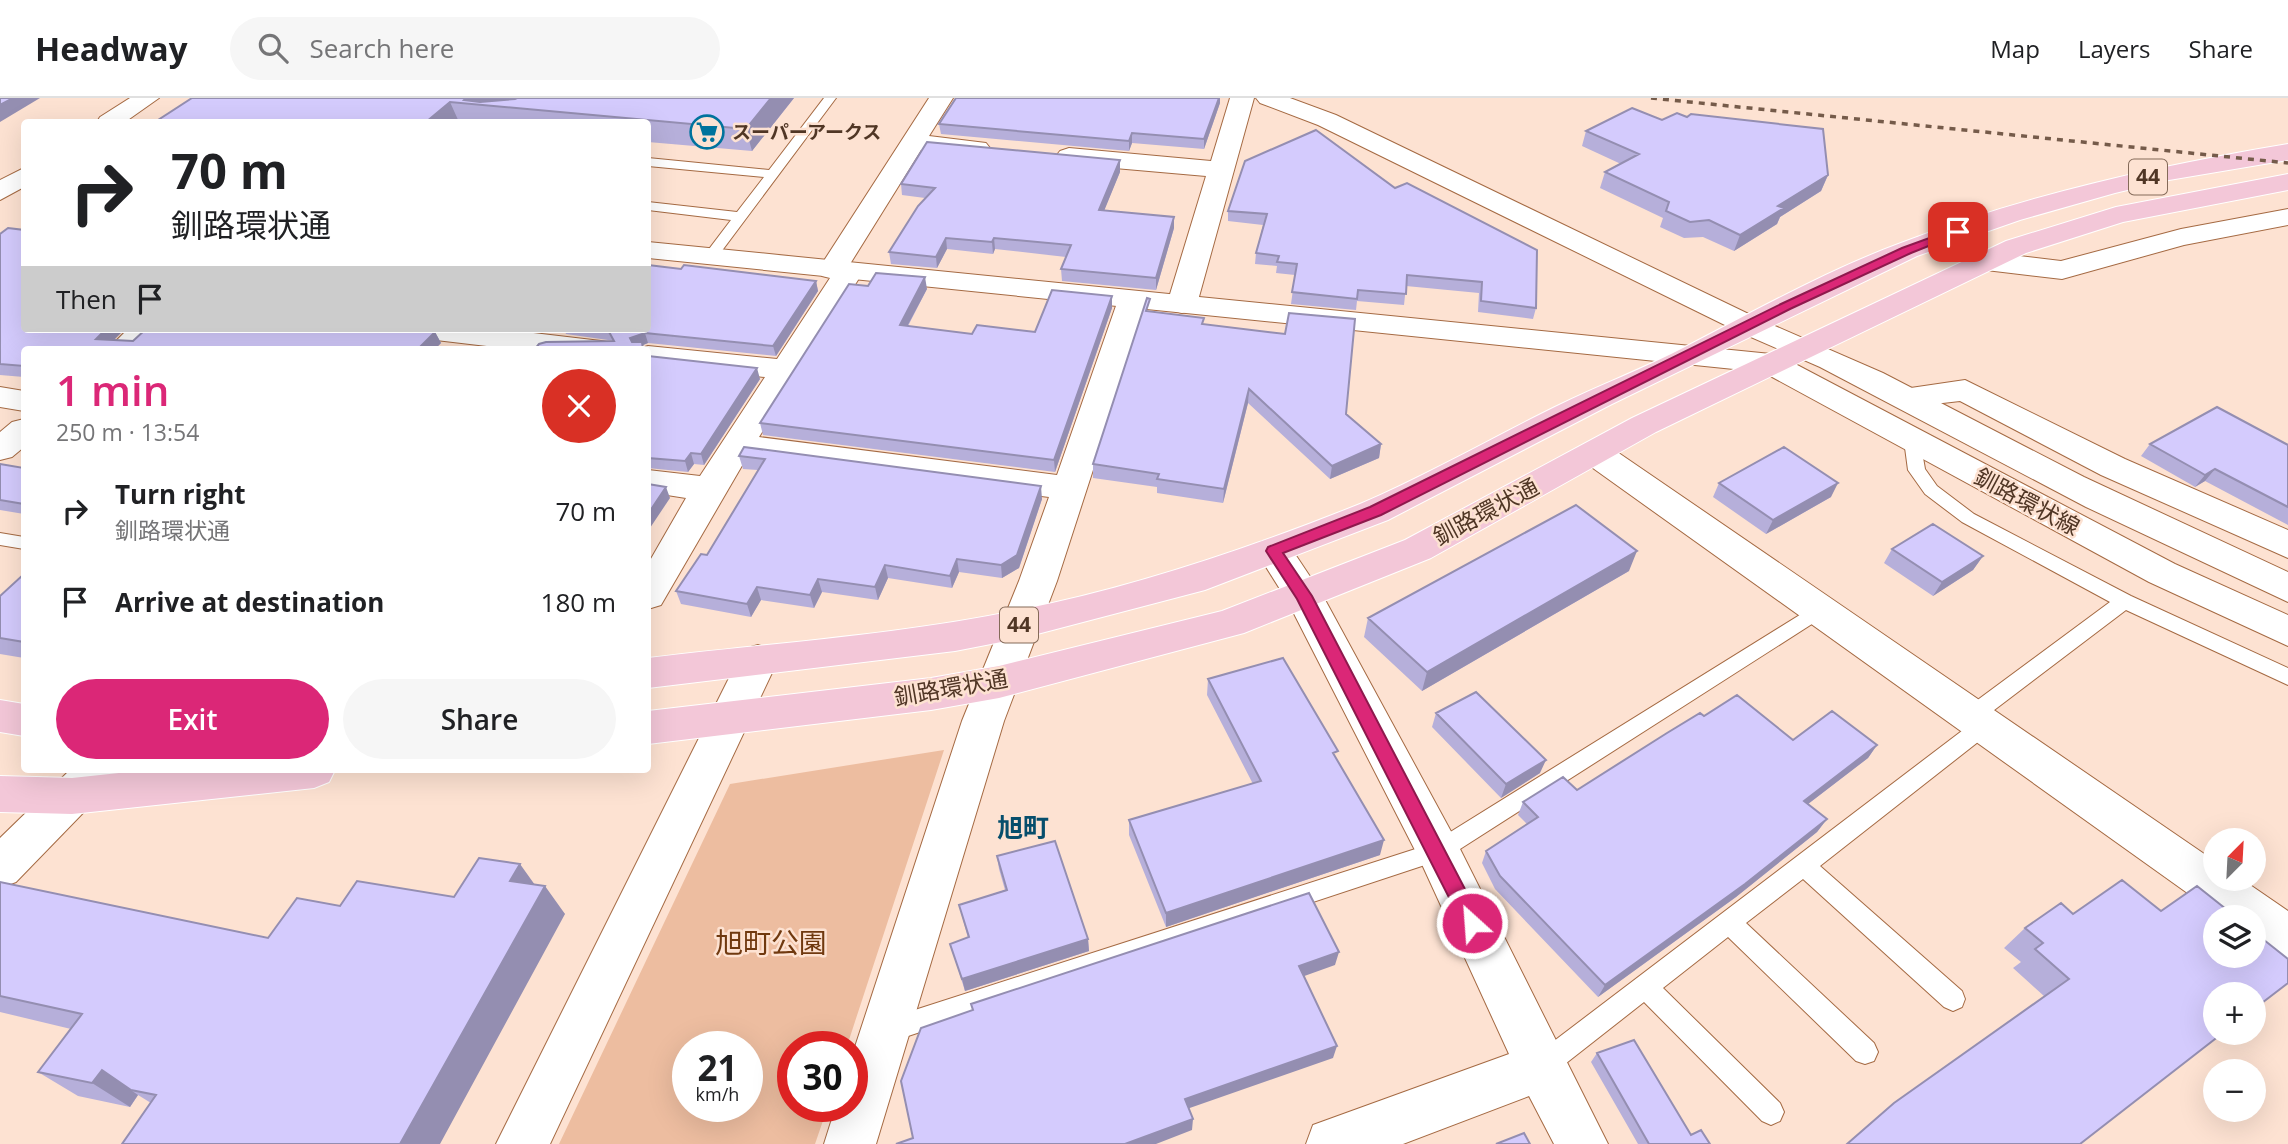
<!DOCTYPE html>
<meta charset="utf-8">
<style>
:root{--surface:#fff;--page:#f6f6f6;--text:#202124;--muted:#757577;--line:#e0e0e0;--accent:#db2777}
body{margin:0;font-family:"Open Sans","Noto Sans JP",sans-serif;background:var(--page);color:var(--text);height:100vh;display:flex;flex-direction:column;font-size:26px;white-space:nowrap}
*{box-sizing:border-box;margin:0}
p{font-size:23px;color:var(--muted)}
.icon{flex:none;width:38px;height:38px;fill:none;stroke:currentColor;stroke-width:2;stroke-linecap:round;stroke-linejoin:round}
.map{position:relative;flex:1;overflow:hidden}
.drawer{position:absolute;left:21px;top:248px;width:630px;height:427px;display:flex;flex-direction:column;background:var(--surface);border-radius:7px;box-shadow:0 7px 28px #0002}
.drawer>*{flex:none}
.hud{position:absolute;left:21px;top:21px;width:630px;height:214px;border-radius:7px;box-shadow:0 7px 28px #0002;background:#fff;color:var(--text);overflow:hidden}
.needle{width:46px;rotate:24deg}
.controls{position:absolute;left:2203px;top:730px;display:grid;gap:14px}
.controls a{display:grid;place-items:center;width:63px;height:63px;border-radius:50%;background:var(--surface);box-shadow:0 7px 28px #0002;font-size:35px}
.speed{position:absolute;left:672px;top:933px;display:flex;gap:14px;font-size:35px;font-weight:700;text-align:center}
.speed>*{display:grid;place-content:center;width:91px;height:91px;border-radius:50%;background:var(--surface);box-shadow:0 7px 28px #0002;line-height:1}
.speed small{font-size:18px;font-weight:400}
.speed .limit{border:10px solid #d22;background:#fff;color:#111}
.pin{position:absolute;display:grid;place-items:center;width:60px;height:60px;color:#fff;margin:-30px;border-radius:14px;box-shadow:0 4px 10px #0006}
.me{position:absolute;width:77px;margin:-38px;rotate:334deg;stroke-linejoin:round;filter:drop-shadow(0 0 5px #0008)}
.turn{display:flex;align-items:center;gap:24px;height:147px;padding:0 35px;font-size:32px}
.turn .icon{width:91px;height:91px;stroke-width:2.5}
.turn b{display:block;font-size:49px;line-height:60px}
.then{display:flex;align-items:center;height:66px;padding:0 35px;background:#0003;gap:14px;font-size:26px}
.round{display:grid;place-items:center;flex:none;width:74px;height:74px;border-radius:37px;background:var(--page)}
.summary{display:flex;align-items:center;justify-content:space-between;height:119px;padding:0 35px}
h1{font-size:42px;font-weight:600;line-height:52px;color:var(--accent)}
.button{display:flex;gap:14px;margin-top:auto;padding:14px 35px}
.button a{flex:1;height:80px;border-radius:42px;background:var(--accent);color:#fff;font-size:28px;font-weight:600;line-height:80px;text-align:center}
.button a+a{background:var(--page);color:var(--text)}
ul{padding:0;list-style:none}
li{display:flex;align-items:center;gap:21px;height:91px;padding:0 35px}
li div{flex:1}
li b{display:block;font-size:26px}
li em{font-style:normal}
header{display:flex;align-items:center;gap:42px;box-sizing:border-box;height:98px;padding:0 35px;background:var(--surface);border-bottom:2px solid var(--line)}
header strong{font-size:33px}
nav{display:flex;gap:38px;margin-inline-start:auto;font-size:24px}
.search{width:490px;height:63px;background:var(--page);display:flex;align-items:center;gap:18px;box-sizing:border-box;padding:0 24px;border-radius:38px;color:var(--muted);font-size:26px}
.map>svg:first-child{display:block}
.green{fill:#edbda0;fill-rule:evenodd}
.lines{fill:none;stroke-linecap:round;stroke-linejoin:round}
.service-casing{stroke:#a56a43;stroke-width:2}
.minor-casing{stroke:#a56a43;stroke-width:2}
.tertiary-casing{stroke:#a56a43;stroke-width:2}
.trunk-casing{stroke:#fff;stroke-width:2}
.service{fill:#fff;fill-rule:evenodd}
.minor{fill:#fff;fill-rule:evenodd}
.tertiary{fill:#fff;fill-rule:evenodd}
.trunk{fill:#f3c7d8;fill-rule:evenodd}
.rail{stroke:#755b4a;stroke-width:3.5;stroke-dasharray:6 6;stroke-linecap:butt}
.wall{fill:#b6afda}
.shaded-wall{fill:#948eb1}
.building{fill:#d4cbfd;stroke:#948eb1;stroke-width:2}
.route{fill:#db2777;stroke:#8e194d;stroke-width:2}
.labels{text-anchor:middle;stroke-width:5;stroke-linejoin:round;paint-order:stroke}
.far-poi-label{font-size:19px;font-weight:bold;fill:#503625;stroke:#fde2d2;text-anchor:start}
.shield{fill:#fde2d2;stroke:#846a59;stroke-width:2}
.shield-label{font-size:21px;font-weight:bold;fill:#503625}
.street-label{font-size:23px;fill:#503625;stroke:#fde2d2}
.quarter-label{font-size:26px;font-weight:bold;fill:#064e6c;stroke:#fde2d2}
.near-park-label{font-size:28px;fill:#70390f;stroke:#fde2d2}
</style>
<header>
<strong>Headway</strong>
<div class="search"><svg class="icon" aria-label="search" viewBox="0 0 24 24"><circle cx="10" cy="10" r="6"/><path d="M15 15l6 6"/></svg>Search here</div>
<nav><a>Map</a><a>Layers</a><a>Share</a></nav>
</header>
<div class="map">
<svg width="2288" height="1046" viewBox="0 0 2288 1046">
<rect width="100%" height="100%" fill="#fde2d2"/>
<!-- green -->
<path class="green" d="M944,652L847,948H793V1008H828L815,1046H559L730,686ZM688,948H747V1008H688Z"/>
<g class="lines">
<defs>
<path id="service" d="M824,0H836L715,162L710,163L703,159L731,122L648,112V104L737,114L764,79L648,68V60L769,72Z
M1912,337L1920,342L1925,371L1937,388L1974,416L2131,498L2288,570V587L2126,512L1985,619L1992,621L1995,627L1992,633L1820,768L1962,893L1965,901L1962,909L1953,913L1944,909L1803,781L1746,825L1874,945L1878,954L1874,963L1865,966L1856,963L1728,839L1663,890L1780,1005L1784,1014L1780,1023L1771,1027L1762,1023L1644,904L1551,977L1542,980L1533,977L1529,968L1533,959L1971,626L1964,624L1961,618L1964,612L2110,504L1962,424L1925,396L1908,372L1904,342Z
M0,435L24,439V451L0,447Z
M1819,505L1826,507L1829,512L1826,517L1446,760L890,944L881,940L878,932L881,924L890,920L1431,746Z"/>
<path id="minor" d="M929,0H953L929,38L986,45L990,50L986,55L977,58L921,52L850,166L859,168L863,174L759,339L1057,377L1118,202L1123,196L1133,193L1143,196L1148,202L1057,483L1004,623L876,1046H824L836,1008H852V958L962,623L1019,483L1049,399L747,359L661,507L648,511V466L686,400L648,394V372L700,378L765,279L648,266V252H636L648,248L777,261L830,180L822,178L818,172Z
M1230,0H1254L1197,206L1193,212L1182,215L1171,212L1167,206L1206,78L1069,66L1060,63L1056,58L1060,53L1069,50L1211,63Z
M2288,111V127L2184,147L2062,181L1986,172L1976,169L1972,163L1976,157L1986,154L2061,163L2181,131Z
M128,231H162L141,252H107Z
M404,231H499L601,243L612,245L616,252H521L419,240L408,237Z
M1965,282L2125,361L2288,432V460L2101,377L1960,303L1908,309L1897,306L1892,299L1897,292Z
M0,289L24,293V313L0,309Z
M24,321V349L12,359L0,362V334L12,324Z
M1595,344L1607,347L2216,764V780H2240L2288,813V862L2271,855L2254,843V819H2221L1583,363L1578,355L1583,347Z
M1274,440L1287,444L1323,498L1454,739L1608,1046H1554L1529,998L1403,1046H1306L1313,1027L1509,956L1420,762L1288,504L1256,453L1261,444Z
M758,547L772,551L778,562L550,1046H496L738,562L744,551Z
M70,672H119L113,684L16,784L0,790V740Z"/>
<path id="tertiary" d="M130,0H159L125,24H97L100,19Z
M1256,0H1290L1336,17L1759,221L1883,275L2084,379L2288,474V504L2086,409L1820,269L1737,233L1318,27L1260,5Z
M24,70V89L0,102V82Z
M648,144L1771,256L1782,259L2175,466L2288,517V548L2149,484L1763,274L648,160Z"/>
<path id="trunk" d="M2288,46V62L2169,82L2115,95L2020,122L1917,158L1612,306L1388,422L1205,492L1022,540L955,553L648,590V560C771,545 898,537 1019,512C1136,489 1250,450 1360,406C1426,378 1490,341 1555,309C1599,287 1646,270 1689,247C1758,211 1828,172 1901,145C2026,97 2156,68 2288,46Z
M2288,76V92L2123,124L2026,155L1656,334L1431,460L1244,535L999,600L931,612L648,646V613L931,580L999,568L1222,513L1405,442L1632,320L2006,143L2116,109Z
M0,602L24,606V638L0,634Z
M147,672H335L329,684L314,690L72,716L0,714V678L72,680Z"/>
</defs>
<!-- service casing -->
<use href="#service" class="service-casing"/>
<!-- minor casing -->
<use href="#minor" class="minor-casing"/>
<!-- tertiary casing -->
<use href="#tertiary" class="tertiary-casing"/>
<!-- trunk casing -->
<use href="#trunk" class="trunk-casing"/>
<!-- service -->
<use href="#service" class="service"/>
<!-- minor -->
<use href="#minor" class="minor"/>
<!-- tertiary -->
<use href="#tertiary" class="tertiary"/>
<!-- trunk -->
<use href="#trunk" class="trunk"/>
<!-- rail -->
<path class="rail" d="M1651,0L2288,65"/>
</g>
<!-- wall -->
<path class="wall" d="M192,0H794L752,53L648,44V24H155Z
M956,0H1220V5L1204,51L1132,45L1129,53L941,36L939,26Z
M1662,22L1828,77L1821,93L1780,119L1777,126L1734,153L1703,139L1684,140L1660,129L1663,120L1600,90L1605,74L1621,66L1582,48L1586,33Z
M1245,63L1536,210L1533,221L1478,214L1479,195L1406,188L1404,207L1357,203L1356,212L1291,206L1295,177L1276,175L1277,168L1255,166L1256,155L1263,127L1228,123V113Z
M1120,74L1104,112L1174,130L1156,192L1062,183L1061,171L1066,159L995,151L993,156L947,151L937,170L891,166L889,154L925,100L902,97L901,86Z
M0,136L114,242L133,243L435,234L441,245L434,252H24V279L0,277Z
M681,171L816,183L818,193L776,258L648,245L643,247L566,236L564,231H648Z
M868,188L927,191L908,228L972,236L1035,234L1112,210L1055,374L763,337L760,325Z
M1150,213L1203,226L1346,316L1381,346L1379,360L1330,381L1248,305L1223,405L1157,395V389L1093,380V366Z
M648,258L760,281L704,367L694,366L688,374L648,370Z
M2150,346L2288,347V427L2205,383L2195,389L2190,386L2141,358Z
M744,349L1042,401L1019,470L1002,480L959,474L952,490L888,480L878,502L822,494L814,510L761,502L751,519L681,506L676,493L707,457L758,372L743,371L739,358Z
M0,366L24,370V416L0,412Z
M1719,385L1831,399L1766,436L1713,399Z
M1892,451L1983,458L1973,472L1933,498L1884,465Z
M1629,473L1422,593L1364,539L1368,520Z
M24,476V560L0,556V498Z
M1208,581L1337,661L1380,757L1166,829L1129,737V722L1253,686L1207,597Z
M1436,615L1540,675L1501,700L1432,629Z
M1704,618L1793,642L1877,647L1868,660L1808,706L1827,721L1817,734L1736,799L1598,899L1495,791L1482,765L1486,753L1527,726L1518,717L1523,704L1577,692Z
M997,758L1088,841L1089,853L965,893L950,846L968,840L959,807L1005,792L999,771Z
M0,784L268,840L340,808L454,799L534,787L565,816L151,1005L138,997L130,1009L78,998L38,974L71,931L0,914Z
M2073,816L2080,1046L2044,898L2013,870L2021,864L2004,850L2025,830Z
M1597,955L1691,1037L1710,1046H1638L1591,964Z"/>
<!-- shaded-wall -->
<path class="shaded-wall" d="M13,0H40L0,24V7Z
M466,0H533L522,11L464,2Z
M771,0H794L752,53L746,31Z
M1219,0H1220V5L1204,51V41Z
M450,4L459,24H426Z
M1132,35V45L1129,53V43Z
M1120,62V74L1100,123L1099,112Z
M1828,77L1821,93L1780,119L1777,126L1734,153L1740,137L1778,108Z
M1174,119V130L1156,192V180Z
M946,140L947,151L937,170L936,159Z
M994,140L995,151L993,156L992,144Z
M925,179L927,191L902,238L900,227Z
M816,183L818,193L776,258L773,248Z
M1112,198V210L1055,374L1054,362Z
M106,231H125L104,252L96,241Z
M435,234L441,245L434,252H417Z
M645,235L648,245L643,247L644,252L634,251L630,240Z
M757,270L760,281L704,367L701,356Z
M1249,291L1248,305L1223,405L1224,391Z
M1381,346L1379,360L1330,381L1332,368Z
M691,355L694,366L688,374L685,363Z
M2215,371L2205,383L2195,389L2205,377Z
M1838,385L1831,399L1766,436L1773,422Z
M1041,388L1042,401L1019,470L1002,480L1001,467Z
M666,389L670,400L648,433V416Z
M1637,453L1629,473L1422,593L1427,574Z
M1983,458L1973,472L1933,498L1942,484Z
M957,461L959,474L952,490L950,478Z
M885,467L888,480L878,502L875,489Z
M818,481L822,494L814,510L810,497Z
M757,489L761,502L751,519L747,506Z
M1877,647L1868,660L1795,716L1804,703Z
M1546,662L1540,675L1501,700L1506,686Z
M1827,721L1817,734L1736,799L1598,899L1605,887Z
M1384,742L1380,757L1166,829V815Z
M520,766L540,794L510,783Z
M545,788L565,816L440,1046H400Z
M1088,841L1089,853L965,893L962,881Z
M1339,854L1335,867L1296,881L1299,868Z
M1337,948L1333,960L1184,1012L1185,1001Z
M102,972L138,997L130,1009L92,985Z
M1193,1021L1192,1032L1156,1046H1125Z"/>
<!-- building -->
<path class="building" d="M0,0H13L0,7Z
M192,0H466L464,2L480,4L515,1L517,0H771L746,31L450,4L426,24H155Z
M956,0H1219L1204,41L1132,35L1129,43L939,26Z
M1632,10L1662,22L1677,15L1687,19L1691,16L1823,31L1828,77L1778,108L1784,110L1740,137L1709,122L1690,124L1666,113L1669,104L1605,74L1639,56L1586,33Z
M1316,32L1395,90L1407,85L1537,152L1536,210L1481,203L1482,184L1407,177L1406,196L1358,192L1357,201L1292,194L1297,166L1277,164L1279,158L1256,155L1267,116L1228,113L1245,63Z
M927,44L1120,62L1099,112L1174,119L1156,180L1061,171L1071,147L994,140L992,144L946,140L936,159L889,154L918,108L935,90L901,86Z
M8,130L24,132V231H106L96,241L133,243L146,231H418L435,234L417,252H24V268L0,266V136Z
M648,167L681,171L684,167L816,183L773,248L645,235L630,240L632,244H642L643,252H534L539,246L546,244L614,243L608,232L603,231H648Z
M876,175L925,179L900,227L972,236L977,227L1035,234L1052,192L1112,198L1054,362L760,325L849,186L868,188Z
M1147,200L1150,201L1146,213L1204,220L1202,226L1285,236L1289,215L1355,221L1346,316L1381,346L1332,368L1249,291L1224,391L1157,381L1159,376L1093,366Z
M648,258L757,270L701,356L691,355L685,363L648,360Z
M2217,309L2288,347V409L2215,371L2205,377L2200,374L2150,346Z
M744,349L1041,388L1017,457L1001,467L957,461L950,478L885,467L875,489L818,481L810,497L757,489L747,506L676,493L701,456L707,457L765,361L739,358Z
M1784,349L1838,385L1773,422L1719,385Z
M0,366L24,370V406L0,402Z
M648,386L666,389L648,416Z
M1576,407L1637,453L1427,574L1368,520Z
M1933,426L1983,458L1942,484L1892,451Z
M24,476V544L0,540V498Z
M1283,560L1338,653L1333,655L1384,742L1166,815L1129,722L1261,683L1208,581Z
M1476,594L1546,662L1506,686L1436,615Z
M1737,597L1793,642L1832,613L1877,647L1804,703L1827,721L1745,786L1605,887L1500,778L1486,753L1538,719L1523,704L1563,679L1577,692L1667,635L1700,615L1704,618Z
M1055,743L1088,841L962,881L950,846L969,839L959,807L1007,792L997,758Z
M479,760L520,766L510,783L545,788L400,1046H122L156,997L131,992L102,972L92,985L38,974L82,916L0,898V784L268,840L297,800L340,808L357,783L454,799Z
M2122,782L2161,813L2197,788L2236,819H2216V858H2254V834L2288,861V885L2254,911V896H2216V934H2224L2080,1046H1847L1894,1005L2069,881L2035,851L2043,845L2025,830L2061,805L2073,816Z
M1309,795L1339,854L1299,868L1337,948L1185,1001L1193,1021L1125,1046H896L913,1040L901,983L921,930L973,912L971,906Z
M1634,942L1691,1037L1701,1032L1710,1046H1649L1597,955Z
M1524,1035L1530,1046H1496Z"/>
<!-- route -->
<path class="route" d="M1954,131L1964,134L1911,155L1790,211L1381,417L1283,455L1312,498L1479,818L1482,825L1479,831L1472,833L1465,831L1297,501L1266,453L1268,449L1370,409L1781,206L1902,150Z"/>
<!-- icons -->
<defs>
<symbol id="supermarket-ring" viewBox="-11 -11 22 22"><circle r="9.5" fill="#fde2d2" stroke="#00739d" stroke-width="1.5"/><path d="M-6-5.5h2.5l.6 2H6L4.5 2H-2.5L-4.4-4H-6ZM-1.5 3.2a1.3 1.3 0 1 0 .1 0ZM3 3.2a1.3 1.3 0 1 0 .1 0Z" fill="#00739d"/></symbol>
</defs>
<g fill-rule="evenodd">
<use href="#supermarket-ring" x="688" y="15" width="38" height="38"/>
</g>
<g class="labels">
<!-- far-poi labels -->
<g class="far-poi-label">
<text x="732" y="41">スーパーアークス</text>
</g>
<!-- shield labels -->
<g class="shield">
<rect x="2129" y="61.5" width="38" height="35" rx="5"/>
<rect x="1000" y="509.5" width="38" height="35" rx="5"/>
</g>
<g class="shield-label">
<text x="2148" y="86">44</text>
<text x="1019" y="534">44</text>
</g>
<!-- street labels -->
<g class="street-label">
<text transform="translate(2027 404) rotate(28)" y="8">釧路環状線</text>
<text transform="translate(1486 414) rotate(-28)" y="8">釧路環状通</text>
<text transform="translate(951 590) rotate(-10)" y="8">釧路環状通</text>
</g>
<!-- quarter labels -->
<g class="quarter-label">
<text x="1023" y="739">旭町</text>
</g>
<!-- near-park labels -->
<g class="near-park-label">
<text x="771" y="855">旭町公園</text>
</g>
</g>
</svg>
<div class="controls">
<a><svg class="needle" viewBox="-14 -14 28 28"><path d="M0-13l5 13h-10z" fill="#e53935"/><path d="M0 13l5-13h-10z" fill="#757577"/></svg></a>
<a><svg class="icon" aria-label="layers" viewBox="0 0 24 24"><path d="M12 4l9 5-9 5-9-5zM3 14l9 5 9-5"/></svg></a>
<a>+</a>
<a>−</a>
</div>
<div class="speed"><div>21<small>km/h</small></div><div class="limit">30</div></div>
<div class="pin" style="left:1958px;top:134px;background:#d93025"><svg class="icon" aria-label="arrive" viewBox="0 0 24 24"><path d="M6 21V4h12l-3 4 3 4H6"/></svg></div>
<svg class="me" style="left:1472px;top:825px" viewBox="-20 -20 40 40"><circle r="17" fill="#db2777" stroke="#fff" stroke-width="3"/><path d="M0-11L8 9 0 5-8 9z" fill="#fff"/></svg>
<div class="hud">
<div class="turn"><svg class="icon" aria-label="right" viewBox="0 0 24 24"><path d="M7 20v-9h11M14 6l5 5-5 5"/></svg><div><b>70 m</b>釧路環状通</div></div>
<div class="then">Then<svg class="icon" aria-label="arrive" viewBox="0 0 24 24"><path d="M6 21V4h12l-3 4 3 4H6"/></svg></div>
</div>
<section class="drawer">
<div class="summary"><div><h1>1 min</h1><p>250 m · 13:54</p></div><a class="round" style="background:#d93025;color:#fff"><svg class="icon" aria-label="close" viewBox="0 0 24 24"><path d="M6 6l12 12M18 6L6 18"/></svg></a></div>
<ul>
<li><svg class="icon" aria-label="right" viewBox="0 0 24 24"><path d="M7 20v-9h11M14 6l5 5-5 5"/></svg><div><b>Turn right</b><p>釧路環状通</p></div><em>70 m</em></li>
<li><svg class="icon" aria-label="arrive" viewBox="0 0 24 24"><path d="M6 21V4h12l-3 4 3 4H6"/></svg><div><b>Arrive at destination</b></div><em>180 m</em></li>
</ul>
<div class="button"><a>Exit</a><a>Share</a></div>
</section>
</div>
